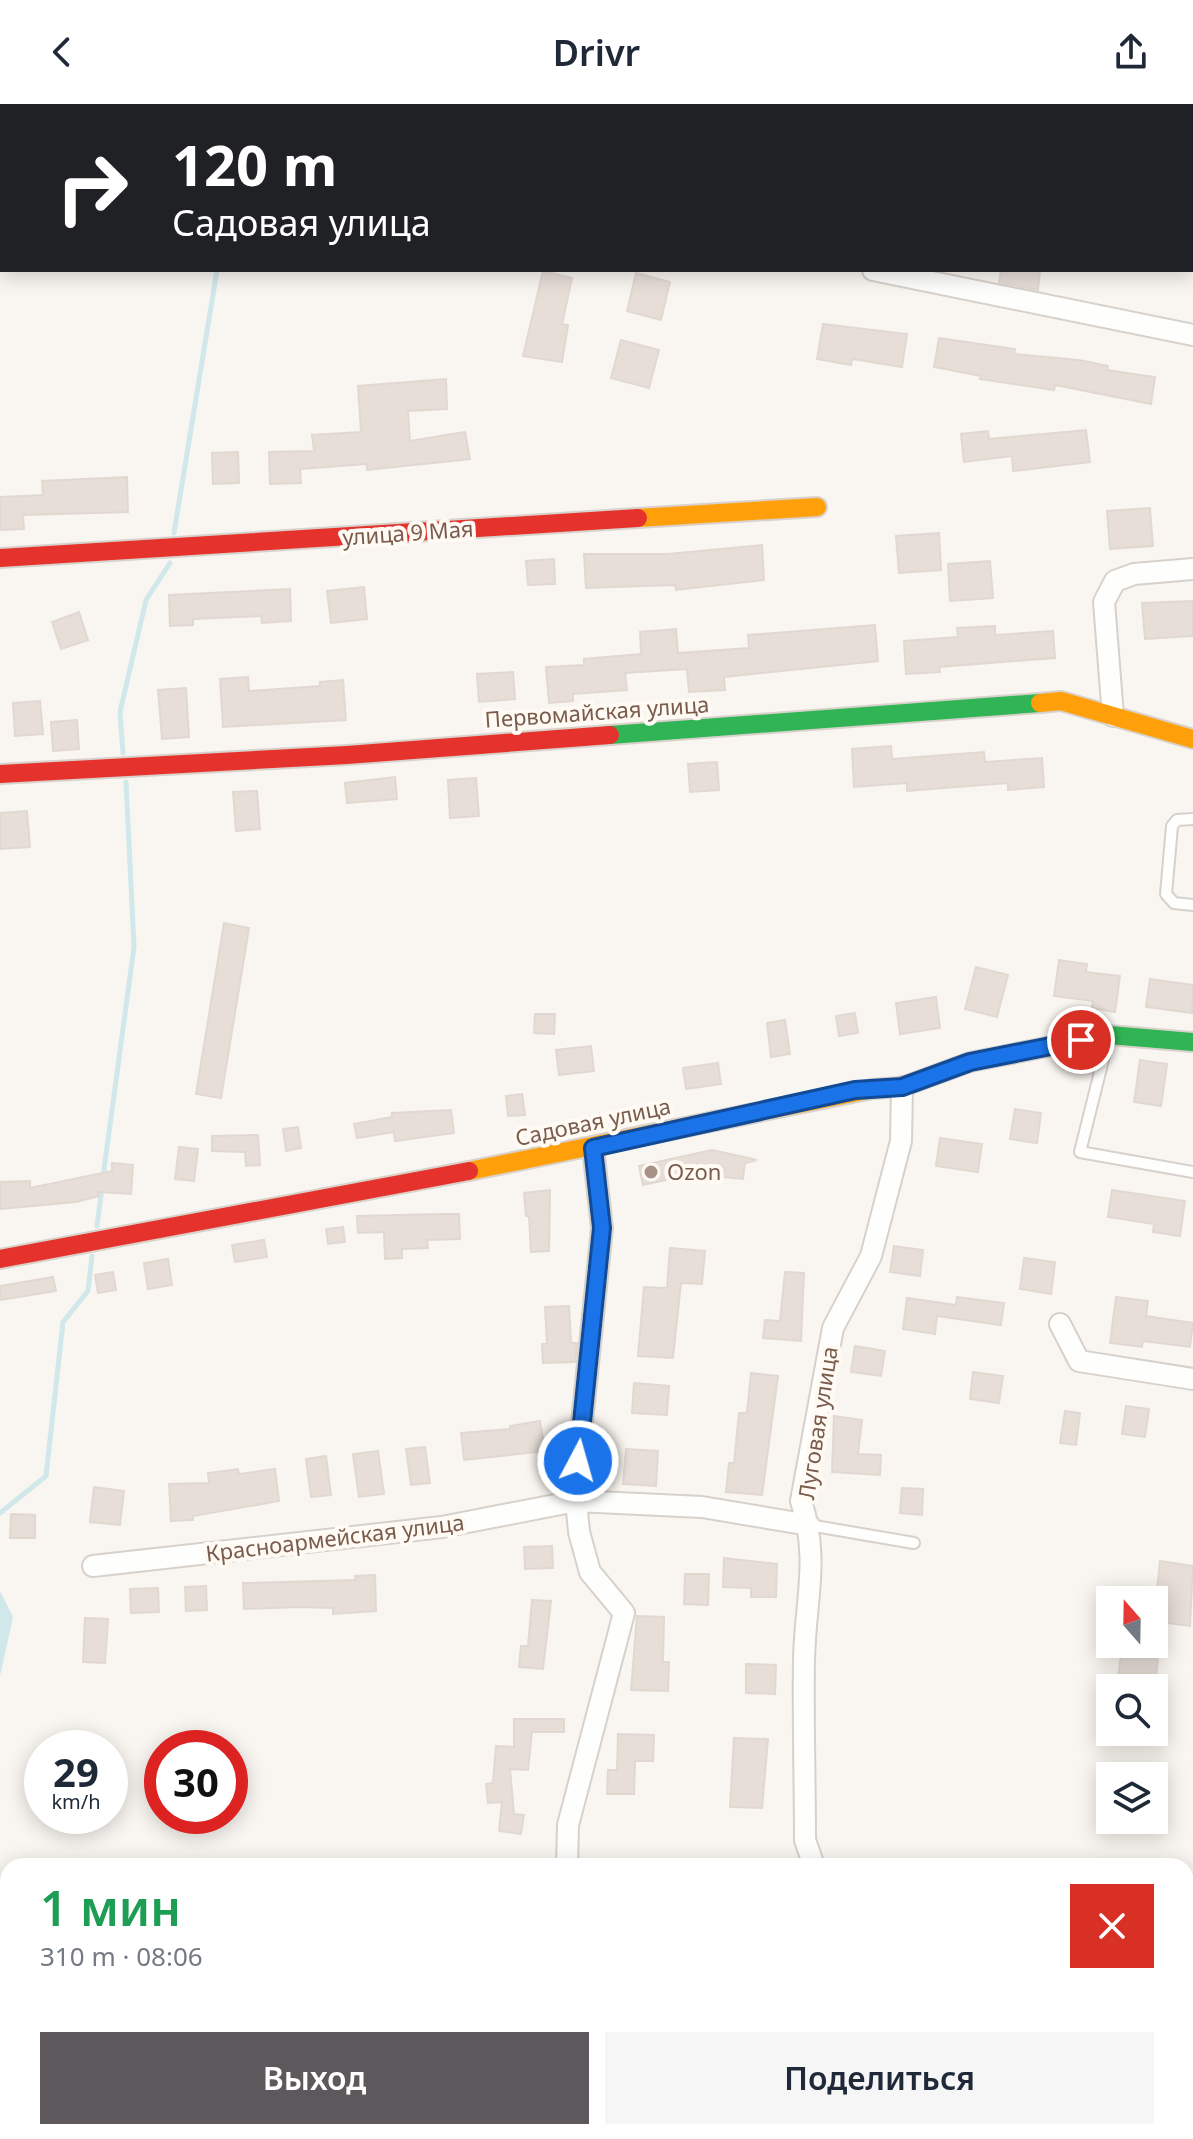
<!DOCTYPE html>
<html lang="ru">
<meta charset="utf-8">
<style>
:root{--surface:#fff;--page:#f6f6f7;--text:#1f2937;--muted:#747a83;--accent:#5c585b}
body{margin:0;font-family:"Noto Sans",sans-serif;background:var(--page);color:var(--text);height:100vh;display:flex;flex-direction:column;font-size:30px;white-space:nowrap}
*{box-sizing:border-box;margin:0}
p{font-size:26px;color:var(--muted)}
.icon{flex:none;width:44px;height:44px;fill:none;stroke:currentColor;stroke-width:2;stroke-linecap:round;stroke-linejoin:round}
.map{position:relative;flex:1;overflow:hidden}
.panel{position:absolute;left:0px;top:1754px;width:1194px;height:282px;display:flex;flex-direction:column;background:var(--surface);border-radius:24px 24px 0 0;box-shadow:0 4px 20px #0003}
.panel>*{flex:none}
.top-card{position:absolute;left:0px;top:0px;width:1194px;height:168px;box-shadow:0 4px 20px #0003;background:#202124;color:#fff;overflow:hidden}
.needle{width:52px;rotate:340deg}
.controls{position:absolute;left:1096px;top:1482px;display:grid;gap:16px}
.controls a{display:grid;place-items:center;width:72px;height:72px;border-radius:0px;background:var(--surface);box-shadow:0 4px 20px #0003;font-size:40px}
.speed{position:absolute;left:24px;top:1626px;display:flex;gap:16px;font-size:40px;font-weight:700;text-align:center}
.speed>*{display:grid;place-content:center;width:104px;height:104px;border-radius:50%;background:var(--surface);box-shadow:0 4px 20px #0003;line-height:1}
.speed small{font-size:20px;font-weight:400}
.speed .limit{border:12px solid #d22;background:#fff;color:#111}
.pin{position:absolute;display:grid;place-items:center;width:68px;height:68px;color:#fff;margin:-34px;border:4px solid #fff;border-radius:50%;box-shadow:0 2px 8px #0007}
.me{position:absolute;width:88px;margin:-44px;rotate:6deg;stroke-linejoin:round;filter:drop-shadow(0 0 6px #0008)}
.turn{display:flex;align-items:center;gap:28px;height:168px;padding:0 40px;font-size:36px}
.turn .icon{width:104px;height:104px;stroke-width:2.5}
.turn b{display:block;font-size:56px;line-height:68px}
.round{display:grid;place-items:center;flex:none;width:84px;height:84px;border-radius:0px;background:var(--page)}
.head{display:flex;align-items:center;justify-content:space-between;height:136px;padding:0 40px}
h1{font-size:48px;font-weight:600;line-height:60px;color:#1e9e55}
.cta{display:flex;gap:16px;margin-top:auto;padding:16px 40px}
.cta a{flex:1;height:92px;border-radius:0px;background:var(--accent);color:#fff;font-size:32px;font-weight:600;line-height:92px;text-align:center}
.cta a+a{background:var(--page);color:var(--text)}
header{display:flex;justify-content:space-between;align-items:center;height:104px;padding:0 40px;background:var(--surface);font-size:36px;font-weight:600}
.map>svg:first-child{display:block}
.water{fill:#d0e8ea}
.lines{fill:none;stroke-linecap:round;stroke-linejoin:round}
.stream{stroke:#d0e8ea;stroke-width:5}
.building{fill:#e6ded7;stroke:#e2d8d2;stroke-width:2}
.lane-casing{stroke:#d7d1cb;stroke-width:14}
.street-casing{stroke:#d7d1cb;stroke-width:24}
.fast-casing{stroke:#d9d2cb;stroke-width:22}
.slow-casing{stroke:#d9d2cb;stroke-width:22}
.jam-casing{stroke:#d9d2cb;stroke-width:22}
.lane{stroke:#fefefd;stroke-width:10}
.street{stroke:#fefefd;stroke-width:20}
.fast{stroke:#30b455;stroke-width:18}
.slow{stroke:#ff9f0a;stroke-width:18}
.jam{stroke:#e5322d;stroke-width:18}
.route-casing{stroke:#114b97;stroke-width:20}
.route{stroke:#1a73e8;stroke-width:14}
.poi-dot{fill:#a69286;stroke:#fffaf3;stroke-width:3}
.labels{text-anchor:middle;stroke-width:8;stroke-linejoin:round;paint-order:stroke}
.street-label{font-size:22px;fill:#7a5c4d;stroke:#fffaf3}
.poi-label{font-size:22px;fill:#7a5c4d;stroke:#fffaf3;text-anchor:start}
</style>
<header><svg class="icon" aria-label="back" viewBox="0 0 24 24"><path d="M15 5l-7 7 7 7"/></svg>Drivr<svg class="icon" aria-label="share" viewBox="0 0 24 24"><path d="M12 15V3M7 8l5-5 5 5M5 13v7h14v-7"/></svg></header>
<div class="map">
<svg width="1193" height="2035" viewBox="0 0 1193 2035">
<rect width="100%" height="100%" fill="#f9f5f0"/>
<!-- water -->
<path class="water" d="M0,1487L13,1513L0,1572Z"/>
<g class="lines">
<!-- stream -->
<path class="stream" d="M248,2V0
M174,429L217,166
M123,649L120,608L146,496L170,459
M103,1073L134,843L126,678
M97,1122L102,1083
M0,1409L46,1372L63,1218L88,1187L92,1152"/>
</g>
<!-- building -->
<path class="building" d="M1001,166H1040L1038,186L999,178Z
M543,167L572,174L562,220L568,221L562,258L523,252Z
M636,169L670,178L661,216L627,207Z
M823,220L907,230L902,263L852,255L851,261L817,255Z
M939,234L1015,245L1014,250L1079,256L1108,262L1107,266L1155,273L1151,300L1055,281L1054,286L980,275L981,272L934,263Z
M621,236L659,246L649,284L611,274Z
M446,275L447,305L408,307L410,337L465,328L470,355L367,366V360L300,365L301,379L270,380L269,348L314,347L312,331L361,328L358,282Z
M1086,326L1090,358L1013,367L1012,352L964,358L961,330L988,327L989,335Z
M238,348L239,379L213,380L212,349Z
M127,373L128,408L23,411L24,425L0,426V393L43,391L42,377Z
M1150,404L1153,442L1110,445L1107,407Z
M939,429L941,466L899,469L896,432Z
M762,441L764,476L676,486L675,481L586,484L584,450H668Z
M554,455L555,480L528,481L526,457Z
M990,457L993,494L950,497L948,460Z
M364,483L367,515L331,519L327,487Z
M290,485L291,517L262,519L261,512L193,515V521L170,522L169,491Z
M1193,497V532L1145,535L1142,499Z
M79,508L88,536L61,545L52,518Z
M875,521L878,557L724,573L725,586L689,588L687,565L625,569L627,586L573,590V597L549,599L546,563L584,561V555L641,550L640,528L676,525L678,549L749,544L748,531Z
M995,522V531L1053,527L1055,554L939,563L940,568L906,570L904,537L958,533L957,524Z
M513,568L515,595L479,598L477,570Z
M248,573L249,587L320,582V578L343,576L346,616L223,623L220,575Z
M186,584L189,633L162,635L158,586Z
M40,597L43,630L15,632L13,599Z
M77,616L79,645L53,647L51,618Z
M891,642L892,655L984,648L985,658L1042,654L1044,683L1008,686V679L907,687V679L854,683L852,645Z
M717,658L719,686L690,688L688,660Z
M395,673L397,695L347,699L345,679Z
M476,674L479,712L450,714L448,676Z
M257,687L260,725L236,727L233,688Z
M27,707L30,743L0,745V709Z
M224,819L249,824L221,994L196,990Z
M1059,856L1087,860L1086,868L1120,872L1115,908L1092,904L1093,897L1054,892Z
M976,863L1008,871L997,913L965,905Z
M1150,875L1193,881L1192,909L1146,903Z
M936,893L940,924L900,930L896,899Z
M855,909L858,929L839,932L836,912Z
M535,910H555L554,930L534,929Z
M785,916L790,950L771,953L767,919Z
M591,942L594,967L559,971L556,946Z
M1140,956L1167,960L1161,1002L1134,998Z
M718,959L721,980L686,985L683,964Z
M522,990L525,1011L508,1012L506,992Z
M1015,1005L1041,1009L1037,1039L1010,1035Z
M451,1006L454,1029L395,1037L394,1028L357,1034L354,1020L392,1013V1009Z
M298,1023L301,1044L286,1047L283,1025Z
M258,1031L260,1061L246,1062L245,1048L212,1047V1032Z
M940,1034L982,1040L978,1068L936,1062Z
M179,1043L198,1045L194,1077L175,1075Z
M712,1046L757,1056L745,1059L743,1075L723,1073L725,1063L643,1081L639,1062Z
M112,1059L133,1061L131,1090L98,1088L99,1092L76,1098L0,1105V1078L30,1077V1084L112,1067Z
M550,1086L549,1147L531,1148L529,1112H526L524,1089Z
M1112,1086L1185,1097L1180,1132L1153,1128L1154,1120L1108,1113Z
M441,1110H459L460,1135L427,1136L428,1144L402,1145V1154L385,1155L384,1128L358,1129L357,1112Z
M343,1123L345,1138L328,1140L326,1125Z
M264,1136L267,1153L235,1158L232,1141Z
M894,1142L923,1146L920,1172L890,1168Z
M670,1144L705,1147L702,1180L681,1179L673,1254L638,1252L644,1183L667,1184Z
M1024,1154L1055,1158L1051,1190L1020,1185Z
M168,1155L172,1181L148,1185L144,1159Z
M113,1168L116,1186L98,1189L95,1171Z
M785,1168L804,1169L801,1237L763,1234L765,1216L780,1217Z
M53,1173L56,1187L0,1196V1182Z
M957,1193L1004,1199L1001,1221L937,1212L935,1230L903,1225L907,1194L956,1201Z
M1116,1193L1148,1197L1146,1212L1193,1219L1190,1243L1143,1237L1142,1243L1110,1239Z
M569,1202L571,1239H577L575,1258L543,1259L542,1240H547L545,1203Z
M855,1242L885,1247L881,1272L851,1268Z
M973,1268L1003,1272L999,1299L970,1295Z
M751,1269L778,1272L762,1391L726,1388L729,1359H734L739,1309H747Z
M634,1279L669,1282L667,1311L632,1309Z
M1126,1302L1149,1305L1145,1333L1122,1330Z
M1065,1307L1080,1309L1076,1341L1060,1339Z
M834,1312L862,1316L858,1350L881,1351L880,1371L832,1368Z
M540,1317L545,1347L464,1356L461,1329L510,1325V1322Z
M425,1343L430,1379L411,1381L406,1345Z
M626,1345L658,1347L656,1382L623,1380Z
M378,1347L384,1390L359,1393L353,1350Z
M326,1352L331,1391L311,1393L306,1355Z
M238,1365L239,1370L275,1365L279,1397L193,1412V1416L171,1417L169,1380L209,1379L208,1369Z
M94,1383L124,1387L120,1421L90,1418Z
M902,1384L923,1385L922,1411L900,1409Z
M11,1410L35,1411V1434H10Z
M552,1442L553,1464L525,1465L524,1443Z
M724,1454L777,1460L776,1493H751V1484L723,1483Z
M1160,1457L1193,1462L1190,1522L1154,1517Z
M685,1470H709L708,1501L684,1500Z
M375,1471L376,1507L333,1510V1504L300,1503L244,1505L243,1479L356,1476L355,1472Z
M206,1482L207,1506L186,1507L185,1483Z
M158,1484L159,1508L131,1509L130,1485Z
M532,1496L551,1497L543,1565L519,1563L521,1542H528Z
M637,1512L664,1513L663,1558H669L668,1587L631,1586Z
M85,1514L108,1515L105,1559L83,1558Z
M1121,1550L1158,1555L1155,1584H1117Z
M746,1560L776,1561L775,1590L746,1589Z
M514,1615H564V1628H532L528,1666L510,1665L514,1710L524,1711L521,1730L499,1727L502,1698L488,1699L486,1680L493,1679L496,1642L514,1643Z
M618,1630L654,1631L653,1657H635L634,1690H607L608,1666H617Z
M734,1634L768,1635L762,1704L730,1703Z"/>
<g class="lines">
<defs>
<path id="lane" d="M1193,715L1177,716L1172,722L1166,790L1174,799L1193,801
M1108,936L1080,1048L1193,1068
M809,1421L914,1439"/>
<path id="street" d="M51,0L61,2
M773,0L782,2
M1192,94H1193
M873,166L1193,231
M1113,612L1104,498L1115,477L1134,470L1193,465
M1060,1220L1079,1257L1193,1275
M93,1462L442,1423L576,1397L702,1403L809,1421
M567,1762L568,1721L624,1509L590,1468L579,1428L575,1386L602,1124L593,1044
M814,1762L805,1736C805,1676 803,1616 804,1556C805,1498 820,1455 801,1397L833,1224L871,1152L901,1037L902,983
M1186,1845L1193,1846
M0,1854L8,1853"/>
<path id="fast" d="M610,631L1040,599
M872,985L902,983L970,958L1109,931L1193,938"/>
<path id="slow" d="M638,414L817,403
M1040,599L1061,597L1193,635
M469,1067L872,985"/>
<path id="jam" d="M0,454L638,414
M0,670L347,651L610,631
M0,1155L469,1067"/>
</defs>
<!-- lane casing -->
<use href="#lane" class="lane-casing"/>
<!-- street casing -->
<use href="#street" class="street-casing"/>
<!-- fast casing -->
<use href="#fast" class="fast-casing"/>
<!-- slow casing -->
<use href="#slow" class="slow-casing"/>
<!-- jam casing -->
<use href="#jam" class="jam-casing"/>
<!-- lane -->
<use href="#lane" class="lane"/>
<!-- street -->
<use href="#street" class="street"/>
<!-- fast -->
<use href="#fast" class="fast"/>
<!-- slow -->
<use href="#slow" class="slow"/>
<!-- jam -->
<use href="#jam" class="jam"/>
</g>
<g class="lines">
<defs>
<path id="route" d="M578,1357L602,1124L593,1044L855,986L902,983L970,958L1081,936"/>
</defs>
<!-- route casing -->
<use href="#route" class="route-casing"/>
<!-- route -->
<use href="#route" class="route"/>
</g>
<!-- markers -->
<circle class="poi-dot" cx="651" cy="1068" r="8"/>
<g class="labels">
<!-- street labels -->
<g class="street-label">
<text transform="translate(408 429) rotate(-4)" y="8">улица 9 Мая</text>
<text transform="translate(597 608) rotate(-4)" y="8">Первомайская улица</text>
<text transform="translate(593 1018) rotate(-12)" y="8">Садовая улица</text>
<text transform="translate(818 1319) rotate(-81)" y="8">Луговая улица</text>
<text transform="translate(335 1434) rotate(-7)" y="8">Красноармейская улица</text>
</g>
<!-- poi labels -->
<g class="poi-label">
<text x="667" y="1076">Ozon</text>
</g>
</g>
</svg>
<div class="controls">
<a><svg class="needle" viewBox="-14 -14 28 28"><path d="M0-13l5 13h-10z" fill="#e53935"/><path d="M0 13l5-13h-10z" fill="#747a83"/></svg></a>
<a><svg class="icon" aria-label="search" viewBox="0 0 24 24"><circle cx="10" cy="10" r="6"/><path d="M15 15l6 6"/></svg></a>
<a><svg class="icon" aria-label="layers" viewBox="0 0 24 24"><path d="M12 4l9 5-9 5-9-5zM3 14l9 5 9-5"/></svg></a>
</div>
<div class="speed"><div>29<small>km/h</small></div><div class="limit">30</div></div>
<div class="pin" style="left:1081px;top:936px;background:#d93025"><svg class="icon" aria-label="arrive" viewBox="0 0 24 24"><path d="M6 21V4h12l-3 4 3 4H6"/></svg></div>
<svg class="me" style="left:578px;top:1357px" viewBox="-20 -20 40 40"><circle r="17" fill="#1a73e8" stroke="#fff" stroke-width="3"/><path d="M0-11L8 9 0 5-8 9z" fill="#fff"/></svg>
<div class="top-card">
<div class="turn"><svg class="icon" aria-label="right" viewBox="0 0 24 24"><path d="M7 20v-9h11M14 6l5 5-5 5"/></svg><div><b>120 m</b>Садовая улица</div></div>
</div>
<section class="panel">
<div class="head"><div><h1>1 мин</h1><p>310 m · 08:06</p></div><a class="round" style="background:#d93025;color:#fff"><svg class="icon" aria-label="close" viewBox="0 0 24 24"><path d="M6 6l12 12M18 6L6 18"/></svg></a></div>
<div class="cta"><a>Выход</a><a>Поделиться</a></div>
</section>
</div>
